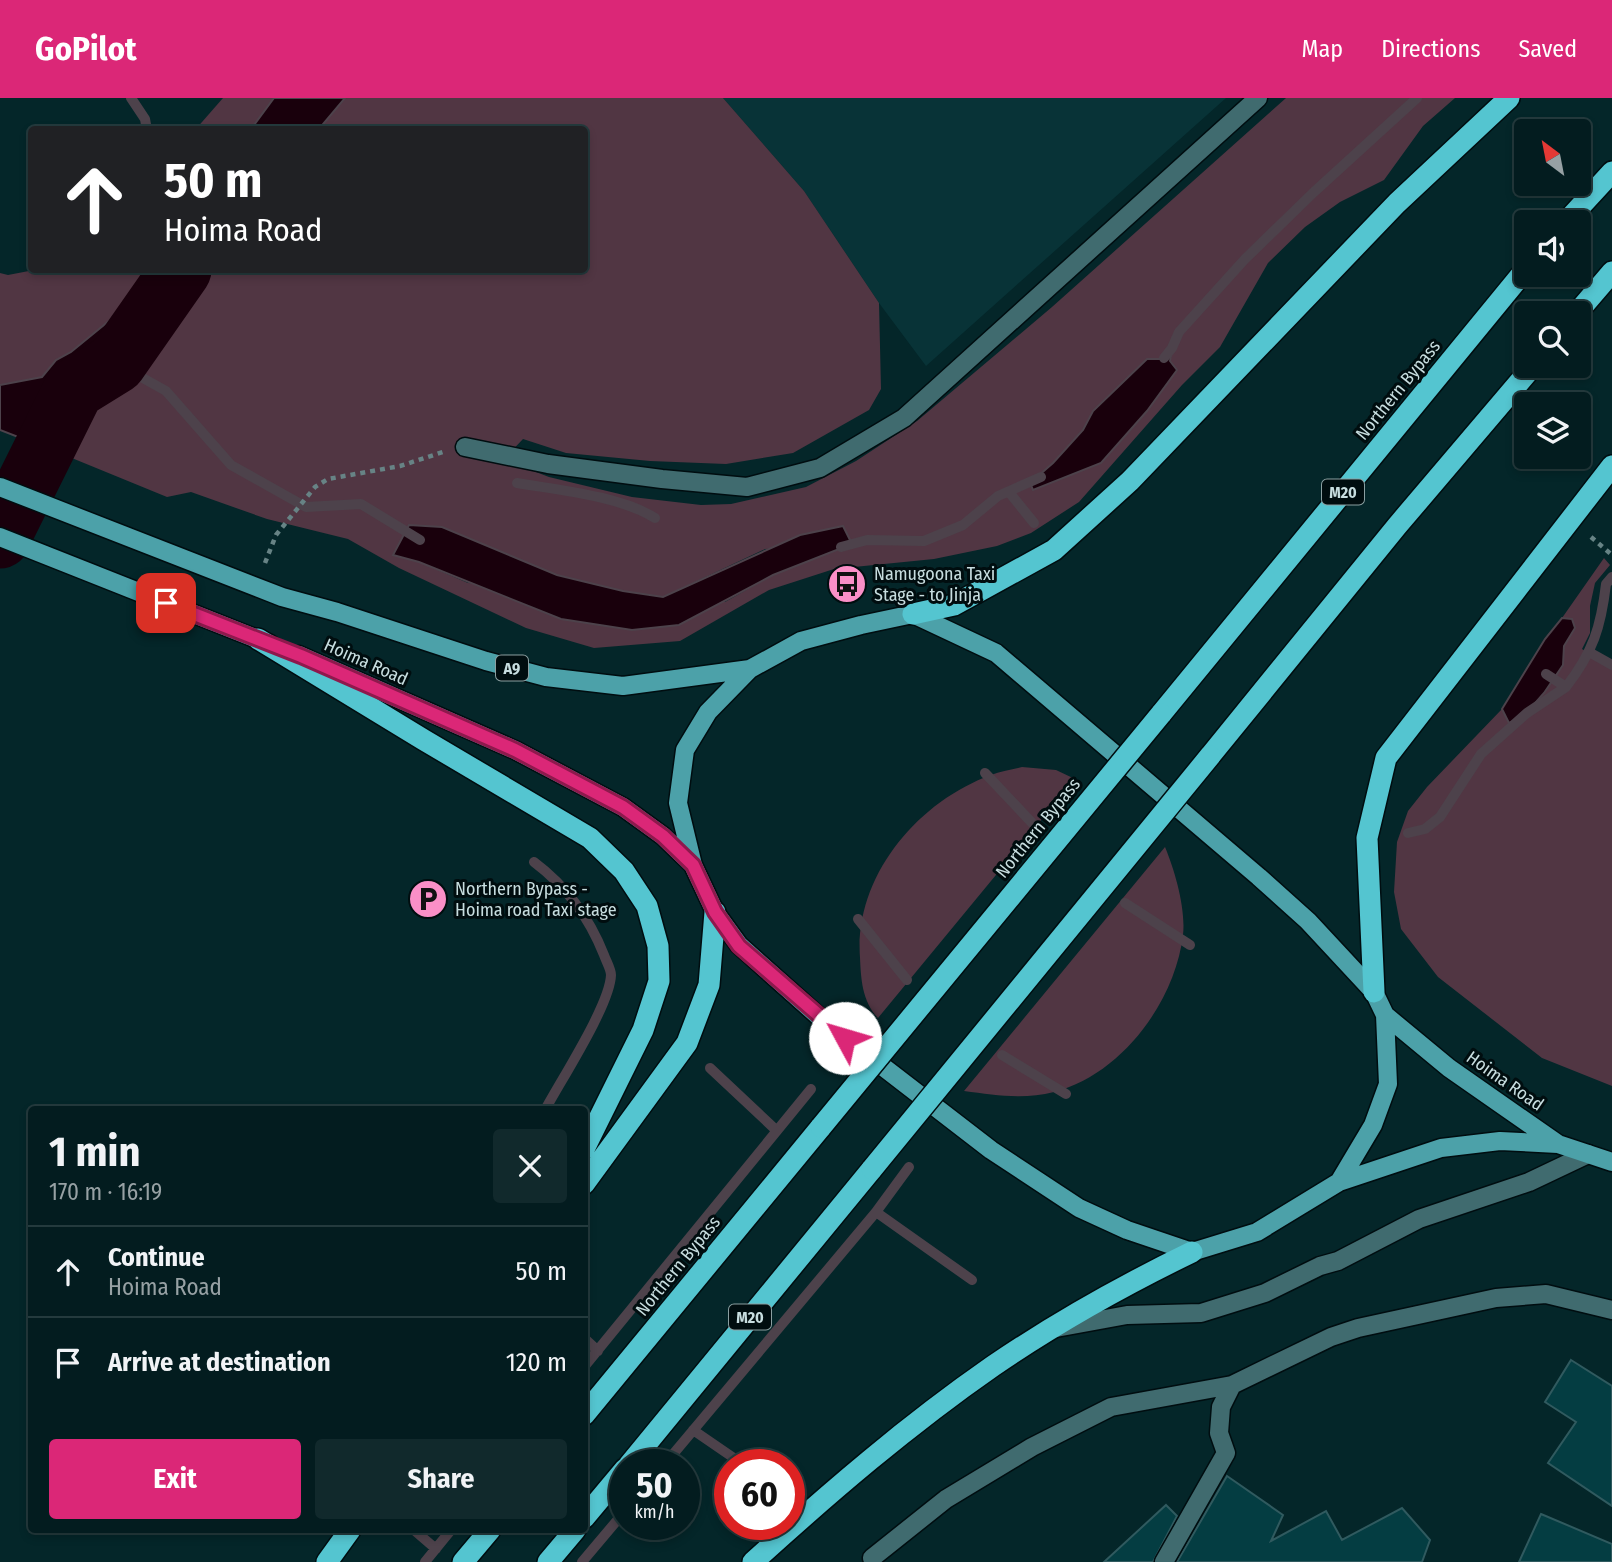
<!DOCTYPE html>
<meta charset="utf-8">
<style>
:root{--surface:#031c1f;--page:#11292c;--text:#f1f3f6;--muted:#97a1a4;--line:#243a3d;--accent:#db2777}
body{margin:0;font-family:"Fira Sans Condensed",sans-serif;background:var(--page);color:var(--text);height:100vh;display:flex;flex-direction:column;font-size:26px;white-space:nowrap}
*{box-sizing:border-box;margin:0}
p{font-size:23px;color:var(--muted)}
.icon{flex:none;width:38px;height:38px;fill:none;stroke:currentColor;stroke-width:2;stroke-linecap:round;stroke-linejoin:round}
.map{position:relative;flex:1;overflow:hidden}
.drawer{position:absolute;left:28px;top:1008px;width:560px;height:427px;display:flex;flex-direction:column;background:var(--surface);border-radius:7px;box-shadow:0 4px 10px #0003,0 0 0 2px var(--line)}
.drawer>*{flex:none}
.guide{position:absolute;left:28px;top:28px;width:560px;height:147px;border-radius:7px;box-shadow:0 4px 10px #0003,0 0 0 2px var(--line);background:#202124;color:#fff;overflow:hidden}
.needle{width:46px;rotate:328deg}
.controls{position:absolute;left:1514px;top:21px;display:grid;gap:14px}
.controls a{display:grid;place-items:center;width:77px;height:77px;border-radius:7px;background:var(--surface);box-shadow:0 4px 10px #0003,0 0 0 2px var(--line);font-size:35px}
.speed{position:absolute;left:609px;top:1351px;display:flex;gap:14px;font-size:35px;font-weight:700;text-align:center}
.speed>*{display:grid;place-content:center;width:91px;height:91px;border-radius:50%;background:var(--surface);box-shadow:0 4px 10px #0003,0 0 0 2px var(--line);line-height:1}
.speed small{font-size:18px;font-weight:400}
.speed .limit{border:10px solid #d22;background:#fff;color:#111}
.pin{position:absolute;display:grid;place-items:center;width:60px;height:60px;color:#fff;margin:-30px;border-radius:14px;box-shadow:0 4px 10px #0006}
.me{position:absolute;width:77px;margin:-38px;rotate:309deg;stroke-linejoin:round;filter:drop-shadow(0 0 5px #0008)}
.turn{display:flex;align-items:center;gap:24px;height:147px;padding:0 21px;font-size:32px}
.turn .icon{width:91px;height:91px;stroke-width:2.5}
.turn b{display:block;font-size:49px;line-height:60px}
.round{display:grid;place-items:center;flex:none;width:74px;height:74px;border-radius:7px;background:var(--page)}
.summary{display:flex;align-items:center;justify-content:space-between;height:119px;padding:0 21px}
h1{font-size:42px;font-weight:700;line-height:52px}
.button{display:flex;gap:14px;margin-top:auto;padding:14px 21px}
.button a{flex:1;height:80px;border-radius:7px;background:var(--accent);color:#fff;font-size:28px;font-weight:700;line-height:80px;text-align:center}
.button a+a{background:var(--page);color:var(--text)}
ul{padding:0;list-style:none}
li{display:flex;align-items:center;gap:21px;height:91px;padding:0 21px;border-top:2px solid var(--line)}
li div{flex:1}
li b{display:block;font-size:26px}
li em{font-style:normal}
header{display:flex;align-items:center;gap:42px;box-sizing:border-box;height:98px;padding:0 35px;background:var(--accent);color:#fff}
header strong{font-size:33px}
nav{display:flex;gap:38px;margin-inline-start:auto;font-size:24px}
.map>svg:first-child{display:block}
.built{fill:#083337}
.green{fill:#513643;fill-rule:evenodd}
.water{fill:#19000c;stroke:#4d424b;stroke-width:2}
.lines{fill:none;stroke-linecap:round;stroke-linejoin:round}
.stream{stroke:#4d424b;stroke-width:10}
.river{stroke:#19000c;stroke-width:61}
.building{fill:#043d42;stroke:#305a5f;stroke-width:2}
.service-casing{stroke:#000d10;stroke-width:21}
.minor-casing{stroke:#000d10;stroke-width:21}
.primary-casing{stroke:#000d10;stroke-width:21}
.motorway-casing{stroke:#000d10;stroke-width:24}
.path{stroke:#678385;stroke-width:4.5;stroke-dasharray:5 5;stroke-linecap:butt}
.service{stroke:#406b6f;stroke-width:18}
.minor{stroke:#406b6f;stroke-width:18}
.primary{stroke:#4ca1a9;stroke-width:18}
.motorway{stroke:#54c5d0;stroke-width:21}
.motorway-bridge-casing{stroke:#000d10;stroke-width:24;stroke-linecap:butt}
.motorway-bridge{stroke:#54c5d0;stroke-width:21}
.route-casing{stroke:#8e194d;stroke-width:18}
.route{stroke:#db2777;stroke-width:12}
.labels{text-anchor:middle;stroke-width:6;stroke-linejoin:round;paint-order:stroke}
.shield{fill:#000d0f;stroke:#8b9fa1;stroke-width:2}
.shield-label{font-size:16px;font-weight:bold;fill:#c7dddf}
.street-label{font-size:18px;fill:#c7dddf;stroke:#000d0f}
.poi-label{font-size:18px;fill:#c7dddf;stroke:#000d0f;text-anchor:start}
</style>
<header>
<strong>GoPilot</strong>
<nav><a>Map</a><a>Directions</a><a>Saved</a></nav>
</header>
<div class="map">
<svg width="1612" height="1464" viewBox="0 0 1612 1464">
<rect width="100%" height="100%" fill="#042629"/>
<!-- built -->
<path class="built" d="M723,0H1226L926,268L879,205L804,93Z"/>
<!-- green -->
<path class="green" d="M223,0H274L251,31L195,32Z
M345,0H723L804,93L879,205L881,291L869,312L793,355L726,366L650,363L566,355L523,341L499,366L510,364L549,379L632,399L701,407L731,406L806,389L856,363L917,323L1052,209L1286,0H1455L1423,28L1384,82L1340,104L1305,129L1268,165L1220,249L1182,287L1079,404L1031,435L997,448L934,461L834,471L769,492L680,543L594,550L526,530L399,470L348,441L267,421L191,394L167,399L62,356L82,328L79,305L125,256L193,172H584V32L319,31ZM1172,251L1170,263L1177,272L1166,285L1030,385L1053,365L1083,332L1093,313ZM409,427L442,429L557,477L623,493L663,499L765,451L852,446L773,477L725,504L468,485L419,464L394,457Z
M34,172H148L110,222L71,254L56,262L42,279L0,287V175L8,177Z
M1604,460L1610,467L1595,485L1590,508V535L1582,551L1612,570V988L1542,960L1438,879L1401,831L1394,794L1397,744L1408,713L1427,689L1502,611L1509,624L1523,619L1563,567L1564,548L1572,521L1562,520Z
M1022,669L1056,672L1075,681L878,920C862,903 861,881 860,860C854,779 917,704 991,677C1001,673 1012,672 1022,669Z
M1165,749C1175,773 1186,811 1183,837C1175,904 1121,977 1054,994C1023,1002 995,997 964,993Z"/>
<!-- water -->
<path class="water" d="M274,0H345L319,31H251Z
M148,172H193L125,256L79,305L82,328L62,356L0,332V287L42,279L56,262L71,254L110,222Z
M1172,250L1170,263L1177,272L1147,313L1101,365L1033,392L1030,385L1053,365L1083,332L1093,313L1147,261H1160Z
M409,427L442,429L557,477L623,493L663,499L800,437L843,428L852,446L773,477L679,527L632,532L561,521L419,464L393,457Z
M1562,520L1572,521L1575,530L1564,548L1563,567L1544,595L1523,619L1509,625L1502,611L1545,541Z"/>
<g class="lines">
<!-- stream -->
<path class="stream" d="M131,0L145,21L147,32
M1164,260L1172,250L1179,234L1245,161L1314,94L1417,0
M116,265L166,293L231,367L306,409L361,406L420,442
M517,385C558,392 620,398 655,420
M1009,394L1034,425
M841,449L867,442L924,443L963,427L998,398L1041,379
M1589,554L1612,567
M1546,576L1566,589C1593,554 1601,529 1606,486L1612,479
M985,675L1034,727
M1408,735L1425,731L1440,719L1481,656L1527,615L1566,589
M534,764C566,788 589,819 604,857C606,863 611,871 611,877C610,907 561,982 545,1012
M1125,805L1190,847
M858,821L907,882
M1002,957L1066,996
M710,970L776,1032
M876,1114L972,1182
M584,1240L598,1253
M584,1269L811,991
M693,1332L744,1367
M664,1367L876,1114L909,1069
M414,1432L436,1451
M425,1464L451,1432
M582,1464L625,1413"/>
<!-- river -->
<path class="river" d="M0,440L74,291L116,265L181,172"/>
</g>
<!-- building -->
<path class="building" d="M1571,1262L1612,1288V1408L1548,1365L1576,1324L1545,1304Z
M1227,1378L1283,1417L1271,1443L1326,1413L1342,1442L1402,1410L1430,1442L1422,1464H1177Z
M1166,1407L1177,1418L1153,1464H1104Z
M1541,1416L1612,1446V1464H1519Z"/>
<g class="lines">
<defs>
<path id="service" d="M465,349L548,366L662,381L747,389L820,370L904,320L1258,0
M1056,1230L1127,1217L1201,1215L1265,1195L1320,1168L1338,1163L1419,1121L1529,1084L1588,1056"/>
<path id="minor" d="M872,1460L946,1401L1032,1349L1111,1309L1232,1287
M1164,1464L1226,1355L1219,1335L1221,1309L1232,1287L1331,1239L1358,1230L1496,1200L1546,1196L1612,1212"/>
<path id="primary" d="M0,389L282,499L337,514L486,563L546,579L623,588L750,571
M0,439L270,546
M299,557L515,652L623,709L663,738L692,766
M1385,917L1449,970L1558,1046L1612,1064
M1339,1084L1373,1027L1388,986L1385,917L1374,894L1308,823L1259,779L996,555L913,516L861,527L801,543L750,571L708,614L685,652L678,705L693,767L715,814L739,847L825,924L991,1052L1079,1110L1127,1132L1192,1154L1257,1134L1339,1084L1441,1050L1500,1043L1558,1046"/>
<path id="motorway" d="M1566,124L1612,74
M1577,215L1612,174
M913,516L954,507L1054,452L1130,383L1397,105L1509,0
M258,541L424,642L590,740L624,773L647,808L658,848L659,883L643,932L584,1051
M1161,616L1526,171
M1210,658L1397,428L1533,268
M1374,894L1367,740L1386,660L1612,368
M584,1086L687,945L709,887L715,814
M584,1317L821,1029
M629,1367L872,1071
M584,1420L625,1371
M327,1464L350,1432
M463,1464L490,1432
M548,1464L575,1432
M753,1464C829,1395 908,1327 993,1268C1056,1225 1124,1187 1192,1154"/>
</defs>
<!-- service casing -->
<use href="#service" class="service-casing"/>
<!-- minor casing -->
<use href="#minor" class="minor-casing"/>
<!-- primary casing -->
<use href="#primary" class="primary-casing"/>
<!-- motorway casing -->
<use href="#motorway" class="motorway-casing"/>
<!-- path -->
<path class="path" d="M1591,439L1612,457
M265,465L276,437L315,389L328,381L400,368L443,354"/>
<!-- service -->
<use href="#service" class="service"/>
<!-- minor -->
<use href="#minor" class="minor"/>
<!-- primary -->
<use href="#primary" class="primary"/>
<!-- motorway -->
<use href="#motorway" class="motorway"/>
<defs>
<path id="motorway-bridge" d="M821,1029L1161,616
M872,1071L1210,658"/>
</defs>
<!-- motorway-bridge casing -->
<use href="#motorway-bridge" class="motorway-bridge-casing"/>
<!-- motorway-bridge -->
<use href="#motorway-bridge" class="motorway-bridge"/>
</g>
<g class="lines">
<defs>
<path id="route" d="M166,505L301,558L515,652L623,709L663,738L693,767L715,814L739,848L845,940"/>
</defs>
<!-- route casing -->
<use href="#route" class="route-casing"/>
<!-- route -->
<use href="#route" class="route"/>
</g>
<!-- icons -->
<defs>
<symbol id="bus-disc" viewBox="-11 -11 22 22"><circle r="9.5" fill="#fa8fc7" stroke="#000d0f"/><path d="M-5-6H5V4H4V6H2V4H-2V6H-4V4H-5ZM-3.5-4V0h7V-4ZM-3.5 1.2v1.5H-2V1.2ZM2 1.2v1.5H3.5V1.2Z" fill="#111"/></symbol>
<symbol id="parking-disc" viewBox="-11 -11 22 22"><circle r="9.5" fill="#fa8fc7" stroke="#000d0f"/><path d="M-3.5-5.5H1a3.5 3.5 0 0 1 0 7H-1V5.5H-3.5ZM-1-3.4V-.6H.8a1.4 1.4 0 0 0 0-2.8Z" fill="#111"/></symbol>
</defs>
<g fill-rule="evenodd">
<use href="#bus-disc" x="825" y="464" width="44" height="44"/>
<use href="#parking-disc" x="406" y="779" width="44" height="44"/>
</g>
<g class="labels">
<!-- shield labels -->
<g class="shield">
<rect x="1322" y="381.5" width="42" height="25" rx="5"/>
<rect x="496" y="557.5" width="32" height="25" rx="5"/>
<rect x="729" y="1206.5" width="42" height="25" rx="5"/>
</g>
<g class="shield-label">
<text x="1343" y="400">M20</text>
<text x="512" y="576">A9</text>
<text x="750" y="1225">M20</text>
</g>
<!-- street labels -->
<g class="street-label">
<text transform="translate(1398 292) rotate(-51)" y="6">Northern Bypass</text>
<text transform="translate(366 564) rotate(24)" y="6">Hoima Road</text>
<text transform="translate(1038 730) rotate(-51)" y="6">Northern Bypass</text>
<text transform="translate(1505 983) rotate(35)" y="6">Hoima Road</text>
<text transform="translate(678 1168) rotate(-51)" y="6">Northern Bypass</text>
</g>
<!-- poi labels -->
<g class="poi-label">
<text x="874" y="482">Namugoona Taxi<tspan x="874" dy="21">Stage - to Jinja</tspan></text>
<text x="455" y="797">Northern Bypass -<tspan x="455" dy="21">Hoima road Taxi stage</tspan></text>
</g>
</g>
</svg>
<div class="controls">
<a><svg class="needle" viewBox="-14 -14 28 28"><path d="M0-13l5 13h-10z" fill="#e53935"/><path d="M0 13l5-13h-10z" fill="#97a1a4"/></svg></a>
<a><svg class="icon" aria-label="sound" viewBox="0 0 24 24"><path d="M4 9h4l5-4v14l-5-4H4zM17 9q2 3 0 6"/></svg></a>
<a><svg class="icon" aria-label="search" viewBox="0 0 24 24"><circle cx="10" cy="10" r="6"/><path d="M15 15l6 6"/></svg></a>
<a><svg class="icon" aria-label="layers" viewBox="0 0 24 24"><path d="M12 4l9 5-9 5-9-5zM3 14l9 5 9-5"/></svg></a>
</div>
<div class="speed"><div>50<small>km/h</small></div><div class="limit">60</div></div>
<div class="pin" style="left:166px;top:505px;background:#d93025"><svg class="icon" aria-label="arrive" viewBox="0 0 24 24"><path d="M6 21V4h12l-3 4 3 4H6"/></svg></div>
<svg class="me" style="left:845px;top:940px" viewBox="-20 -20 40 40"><circle r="19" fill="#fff"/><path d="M0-13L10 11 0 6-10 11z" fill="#db2777"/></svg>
<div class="guide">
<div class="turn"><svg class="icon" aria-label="ahead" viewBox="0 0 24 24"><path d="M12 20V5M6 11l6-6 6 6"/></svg><div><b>50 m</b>Hoima Road</div></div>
</div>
<section class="drawer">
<div class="summary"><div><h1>1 min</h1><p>170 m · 16:19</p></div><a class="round"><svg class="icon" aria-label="close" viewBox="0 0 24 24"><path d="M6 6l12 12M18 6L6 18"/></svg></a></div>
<ul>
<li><svg class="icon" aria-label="ahead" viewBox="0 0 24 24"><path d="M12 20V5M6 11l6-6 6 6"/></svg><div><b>Continue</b><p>Hoima Road</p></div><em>50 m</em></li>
<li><svg class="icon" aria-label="arrive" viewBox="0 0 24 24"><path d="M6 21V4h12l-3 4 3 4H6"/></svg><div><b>Arrive at destination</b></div><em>120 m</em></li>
</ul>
<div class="button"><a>Exit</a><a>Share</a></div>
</section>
</div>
